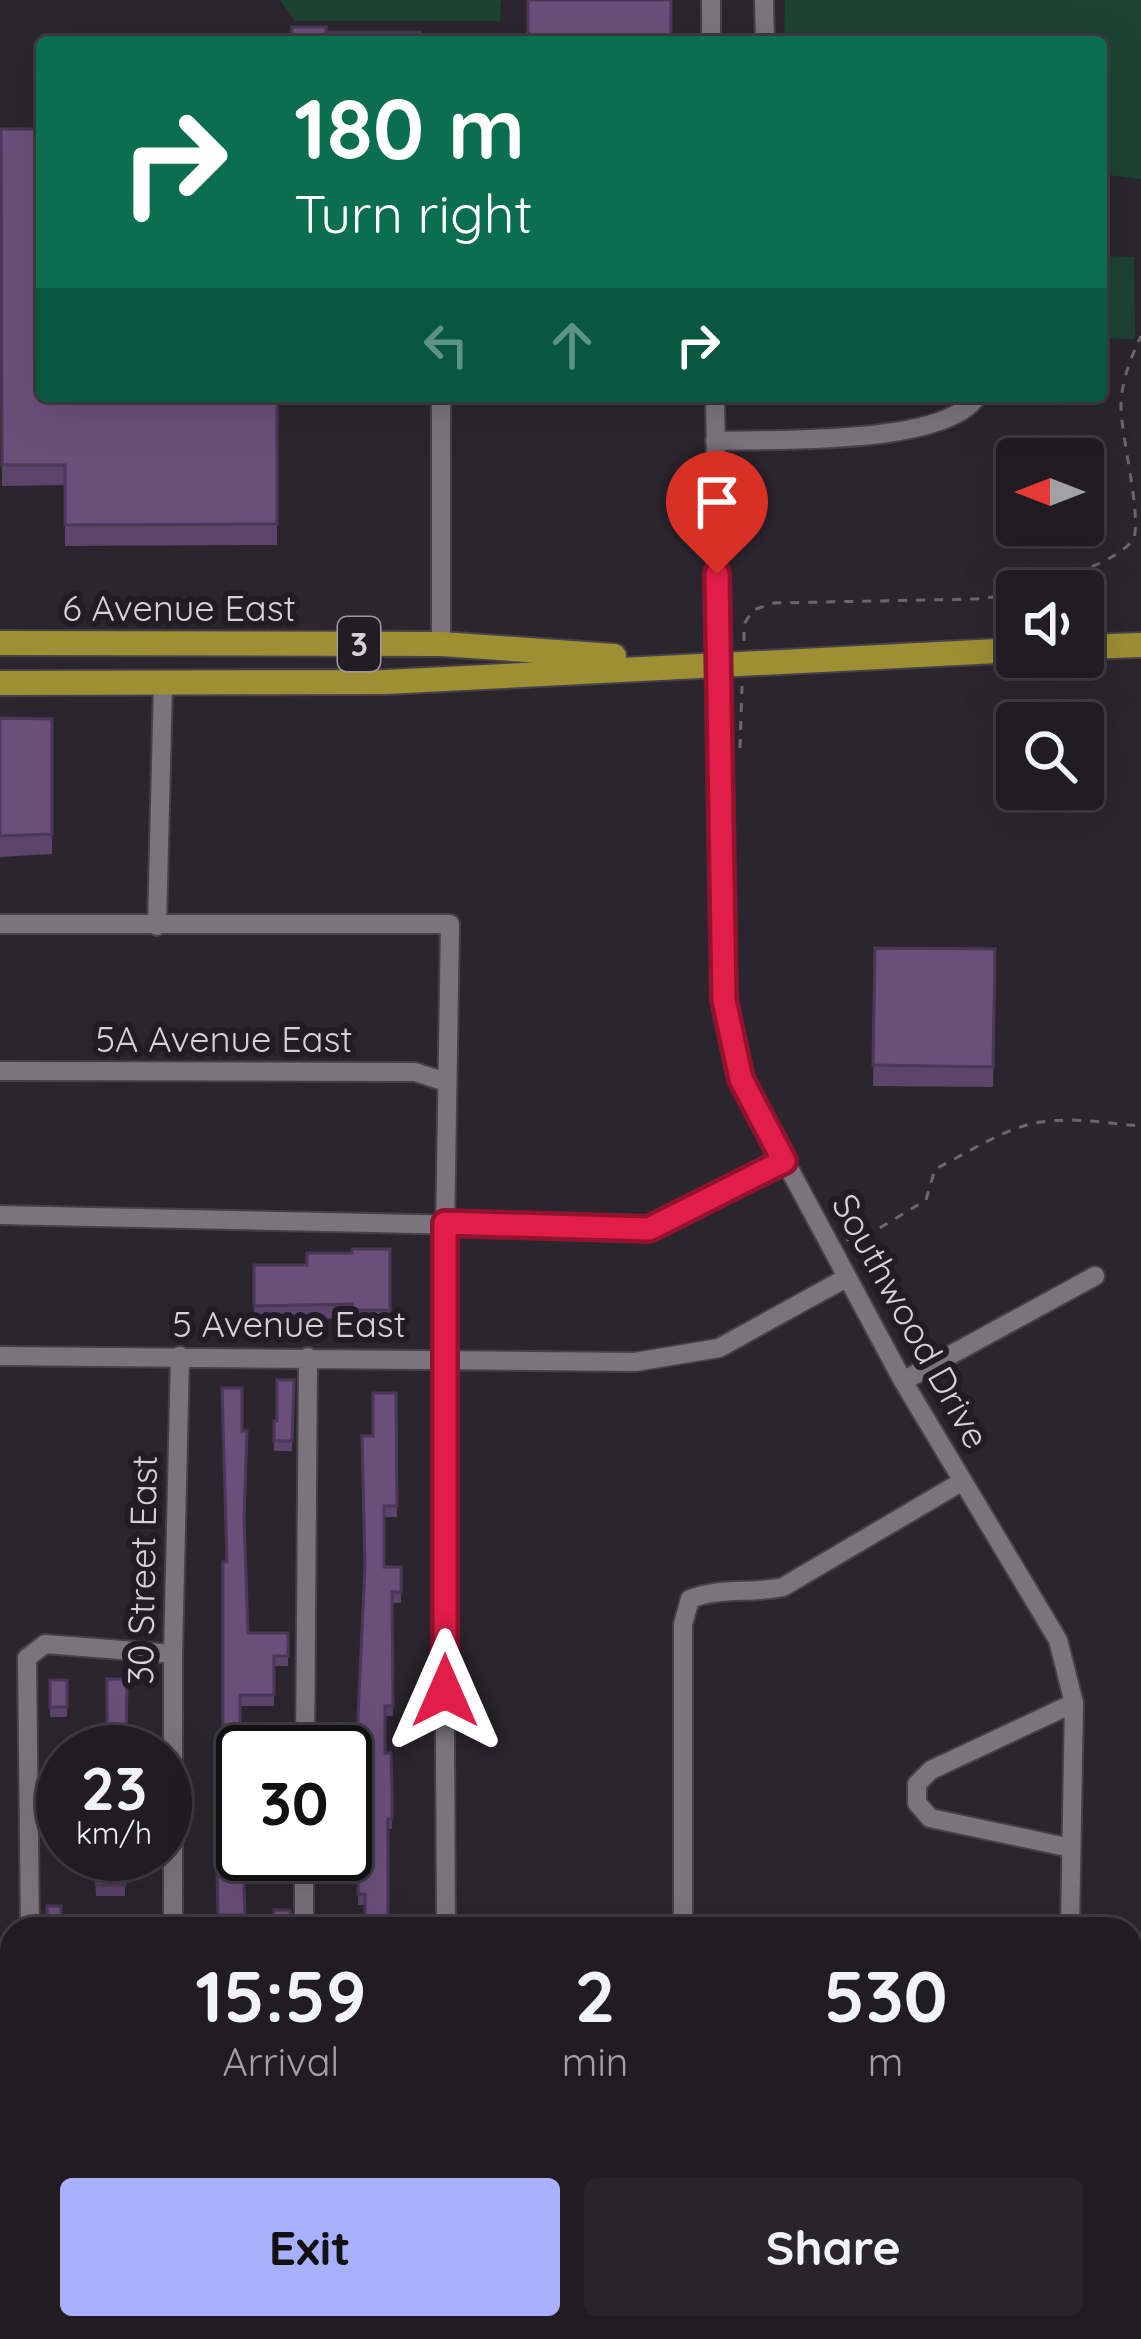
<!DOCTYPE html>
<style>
:root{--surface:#201c22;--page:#28252a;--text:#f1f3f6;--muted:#a2a1a5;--line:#3d3a40;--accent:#a8b0fc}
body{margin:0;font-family:Quicksand,sans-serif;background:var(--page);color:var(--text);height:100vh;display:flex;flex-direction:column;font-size:45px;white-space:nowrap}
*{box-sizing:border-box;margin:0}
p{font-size:39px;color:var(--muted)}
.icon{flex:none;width:66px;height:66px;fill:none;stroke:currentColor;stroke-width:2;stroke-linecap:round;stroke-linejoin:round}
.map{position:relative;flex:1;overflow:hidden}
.details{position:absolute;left:0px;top:1917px;width:1143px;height:423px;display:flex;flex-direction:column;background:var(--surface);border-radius:36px 36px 0 0;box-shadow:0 12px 48px #0002,0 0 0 3px var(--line)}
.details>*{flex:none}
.hud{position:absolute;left:36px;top:36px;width:1071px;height:366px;border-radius:12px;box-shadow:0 12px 48px #0002,0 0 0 3px var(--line);background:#0b6e4f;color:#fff;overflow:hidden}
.needle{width:78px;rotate:270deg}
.fabs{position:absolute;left:996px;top:438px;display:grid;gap:24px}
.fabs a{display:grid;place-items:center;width:108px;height:108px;border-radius:12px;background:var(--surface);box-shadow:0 12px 48px #0002,0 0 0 3px var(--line);font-size:60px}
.speed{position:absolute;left:36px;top:1725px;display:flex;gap:24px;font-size:60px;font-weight:700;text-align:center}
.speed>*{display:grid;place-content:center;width:156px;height:156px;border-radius:50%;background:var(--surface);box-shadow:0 12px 48px #0002,0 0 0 3px var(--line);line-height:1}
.speed small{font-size:30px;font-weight:400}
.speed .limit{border:6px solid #111;border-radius:18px;background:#fff;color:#111}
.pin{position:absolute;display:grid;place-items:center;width:102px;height:102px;color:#fff;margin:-123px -51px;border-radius:50% 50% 50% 0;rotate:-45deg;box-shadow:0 0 12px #0007}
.pin .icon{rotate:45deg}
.me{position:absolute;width:132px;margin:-66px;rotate:0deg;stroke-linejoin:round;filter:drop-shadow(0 0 9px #0008)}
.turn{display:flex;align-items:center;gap:42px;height:252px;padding:0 60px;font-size:54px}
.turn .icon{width:156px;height:156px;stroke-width:2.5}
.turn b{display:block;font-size:84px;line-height:102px}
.lanes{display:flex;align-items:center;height:114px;padding:0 60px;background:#0003;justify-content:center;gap:60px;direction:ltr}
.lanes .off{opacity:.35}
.eta{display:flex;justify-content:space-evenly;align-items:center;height:204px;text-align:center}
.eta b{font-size:72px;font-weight:700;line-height:84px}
.primary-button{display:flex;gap:24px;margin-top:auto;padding:24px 60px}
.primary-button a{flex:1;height:138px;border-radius:12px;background:var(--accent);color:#111;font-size:48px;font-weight:700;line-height:138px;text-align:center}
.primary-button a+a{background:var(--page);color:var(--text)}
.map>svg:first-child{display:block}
.green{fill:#1d4333}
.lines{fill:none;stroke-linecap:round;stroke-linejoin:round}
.minor-casing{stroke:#464148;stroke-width:22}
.major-casing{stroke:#464148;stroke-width:28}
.path{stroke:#6a666d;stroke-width:3;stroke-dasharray:9 9;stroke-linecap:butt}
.minor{stroke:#7b747e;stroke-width:18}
.major{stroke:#9e8f34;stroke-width:24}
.wall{fill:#5c446a}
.building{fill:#6b4f7b;stroke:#4b3756;stroke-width:3}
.route-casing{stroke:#92132f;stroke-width:30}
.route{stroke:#e11d48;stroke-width:21}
.labels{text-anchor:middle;stroke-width:12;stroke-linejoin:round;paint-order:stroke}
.shield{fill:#211c25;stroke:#9e9ba2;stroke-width:3}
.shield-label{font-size:33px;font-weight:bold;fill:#d4d1d7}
.street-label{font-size:36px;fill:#d4d1d7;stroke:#211c25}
</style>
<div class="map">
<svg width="1141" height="2339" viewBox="0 0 1141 2339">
<rect width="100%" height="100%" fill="#2b262e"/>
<!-- green -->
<path class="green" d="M280,0H501L500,21H295Z
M785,0H1141V179L1101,174V42H784Z
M1101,256L1134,257L1135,339L1101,338Z"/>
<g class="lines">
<defs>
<path id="minor" d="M711,0V42
M764,0L765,42
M441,396V644
M715,396L724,1000L741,1079L903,1381L1058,1640L1074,1703L1070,1929
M715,441C770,439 948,446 977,396
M0,924H450L443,1359L446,1929
M157,926L163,684
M0,1071L415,1072L446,1082
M0,1215L649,1229L784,1161
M0,1356L635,1362L719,1348L846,1278
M903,1381L1095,1276
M305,1752L308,1357
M1071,1848L930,1818L917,1803V1784L931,1770L1074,1703
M30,1929L27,1658L45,1644L173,1654
M173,1929V1654L180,1356
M304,1929V1854
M683,1929V1624L690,1599C719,1587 752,1594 783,1587L963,1481
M0,1966H12
M0,2118H12
M0,2256H12
M299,2328V2339
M170,2339L171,2328
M441,2339V2328
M980,2339L983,2328"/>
<path id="major" d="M0,643L441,644L614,656
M1083,647L1141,645
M0,683L386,682L1017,650"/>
</defs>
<!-- minor casing -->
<use href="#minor" class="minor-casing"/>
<!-- major casing -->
<use href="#major" class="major-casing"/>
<!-- path -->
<path class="path" d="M1024,591C1051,581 1119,563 1134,538C1141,513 1122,440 1121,408C1121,381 1130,360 1141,336
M744,641V624L753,610L774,603L976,599L1017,594
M740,748L742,686
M846,1240L878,1229L926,1200L935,1169C968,1153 1005,1127 1041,1122C1073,1117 1107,1123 1139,1126L1141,1129"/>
<!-- minor -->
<use href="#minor" class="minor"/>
<!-- major -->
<use href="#major" class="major"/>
</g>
<!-- wall -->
<path class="wall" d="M1,129L277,396V545L65,546V485L2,486Z
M0,718L52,719V854L0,857Z
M875,948L995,949L993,1087L873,1086Z
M390,1249V1324H352V1318L254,1320V1265H307L352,1253Z
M294,1380L292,1451H274V1421H277Z
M396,1393L397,1517H384V1567H401V1603H392L393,1716H385V1753L392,1790V1829H388L365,1905H358L362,1755H358V1716L373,1436Z
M244,1523L248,1633H288V1666H274V1706H240V1736L243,1752L242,1800L245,1925H218L216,1825H223Z
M50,1680H67V1717H50Z
M94,1854H125V1896H96Z
M0,2002H12V2042H0Z
M366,2328H381V2339H366Z"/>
<!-- building -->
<path class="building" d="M528,0H671V42H528Z
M292,27H326V32H420V42H292Z
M1,129H42V396H277V524L65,525V465H2Z
M0,718L52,719V834L0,836Z
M875,948L995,949L993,1067L873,1065Z
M352,1249H390V1310H352V1304L254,1306V1265H307V1253H352Z
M277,1380H294L292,1441H274V1421H277Z
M222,1388H242V1431H247L244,1518L248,1633H288V1656H274V1695H240V1736H246V1752H243V1790H241L245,1915H218L216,1825H223V1562H227Z
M373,1393H396L397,1506H384V1567H401V1592H392L393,1706H385V1753H391L392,1790V1819H388V1929H365V1894H358L363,1744H358V1716L365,1567L362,1436H373Z
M107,1679H127L126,1752H102V1724H107Z
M50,1680H67V1707H50Z
M95,1854H125V1885H96Z
M47,1906H61V1926H47Z
M274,1910H290L294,1929H274Z
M0,2002H12V2031H0Z
M215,2328H233V2334H246V2339H215Z"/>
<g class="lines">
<defs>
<path id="route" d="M445,1691V1223L649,1229L784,1161L741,1079L724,1000L717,574"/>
</defs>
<!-- route casing -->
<use href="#route" class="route-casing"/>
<!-- route -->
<use href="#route" class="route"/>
</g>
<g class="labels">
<!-- shield labels -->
<rect class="shield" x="338" y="617" width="42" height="54" rx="9"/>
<g class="shield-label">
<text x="359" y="656">3</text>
</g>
<!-- street labels -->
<g class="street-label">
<text x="179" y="621">6 Avenue East</text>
<text x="224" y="1052">5A Avenue East</text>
<text transform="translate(911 1321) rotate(61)" y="13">Southwood Drive</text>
<text x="289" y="1337">5 Avenue East</text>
<text transform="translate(142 1570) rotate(-89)" y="13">30 Street East</text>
</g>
</g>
</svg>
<div class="fabs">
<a><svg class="needle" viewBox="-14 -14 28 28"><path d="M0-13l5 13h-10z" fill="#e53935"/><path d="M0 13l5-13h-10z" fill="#a2a1a5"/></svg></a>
<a><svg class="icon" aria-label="sound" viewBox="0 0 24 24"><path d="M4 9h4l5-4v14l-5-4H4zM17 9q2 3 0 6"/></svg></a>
<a><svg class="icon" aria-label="search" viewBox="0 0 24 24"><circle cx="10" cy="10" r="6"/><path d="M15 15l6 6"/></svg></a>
</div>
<div class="speed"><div>23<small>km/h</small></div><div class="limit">30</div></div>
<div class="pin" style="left:717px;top:574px;background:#d93025"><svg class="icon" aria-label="arrive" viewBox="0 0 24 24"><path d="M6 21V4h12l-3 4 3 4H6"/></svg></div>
<svg class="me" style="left:445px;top:1691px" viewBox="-20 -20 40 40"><path d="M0-17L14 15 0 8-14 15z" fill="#e11d48" stroke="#fff" stroke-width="4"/></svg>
<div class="hud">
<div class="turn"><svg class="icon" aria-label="right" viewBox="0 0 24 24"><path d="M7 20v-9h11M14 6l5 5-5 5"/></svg><div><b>180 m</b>Turn right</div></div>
<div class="lanes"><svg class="icon off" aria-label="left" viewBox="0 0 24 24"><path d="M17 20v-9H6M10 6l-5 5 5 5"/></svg><svg class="icon off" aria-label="ahead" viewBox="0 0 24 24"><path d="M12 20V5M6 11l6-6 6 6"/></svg><svg class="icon" aria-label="right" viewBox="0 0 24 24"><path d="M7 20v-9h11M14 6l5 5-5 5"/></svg></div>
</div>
<section class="details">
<div class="eta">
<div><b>15:59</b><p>Arrival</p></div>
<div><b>2</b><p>min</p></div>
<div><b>530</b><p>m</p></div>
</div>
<div class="primary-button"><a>Exit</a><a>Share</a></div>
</section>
</div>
